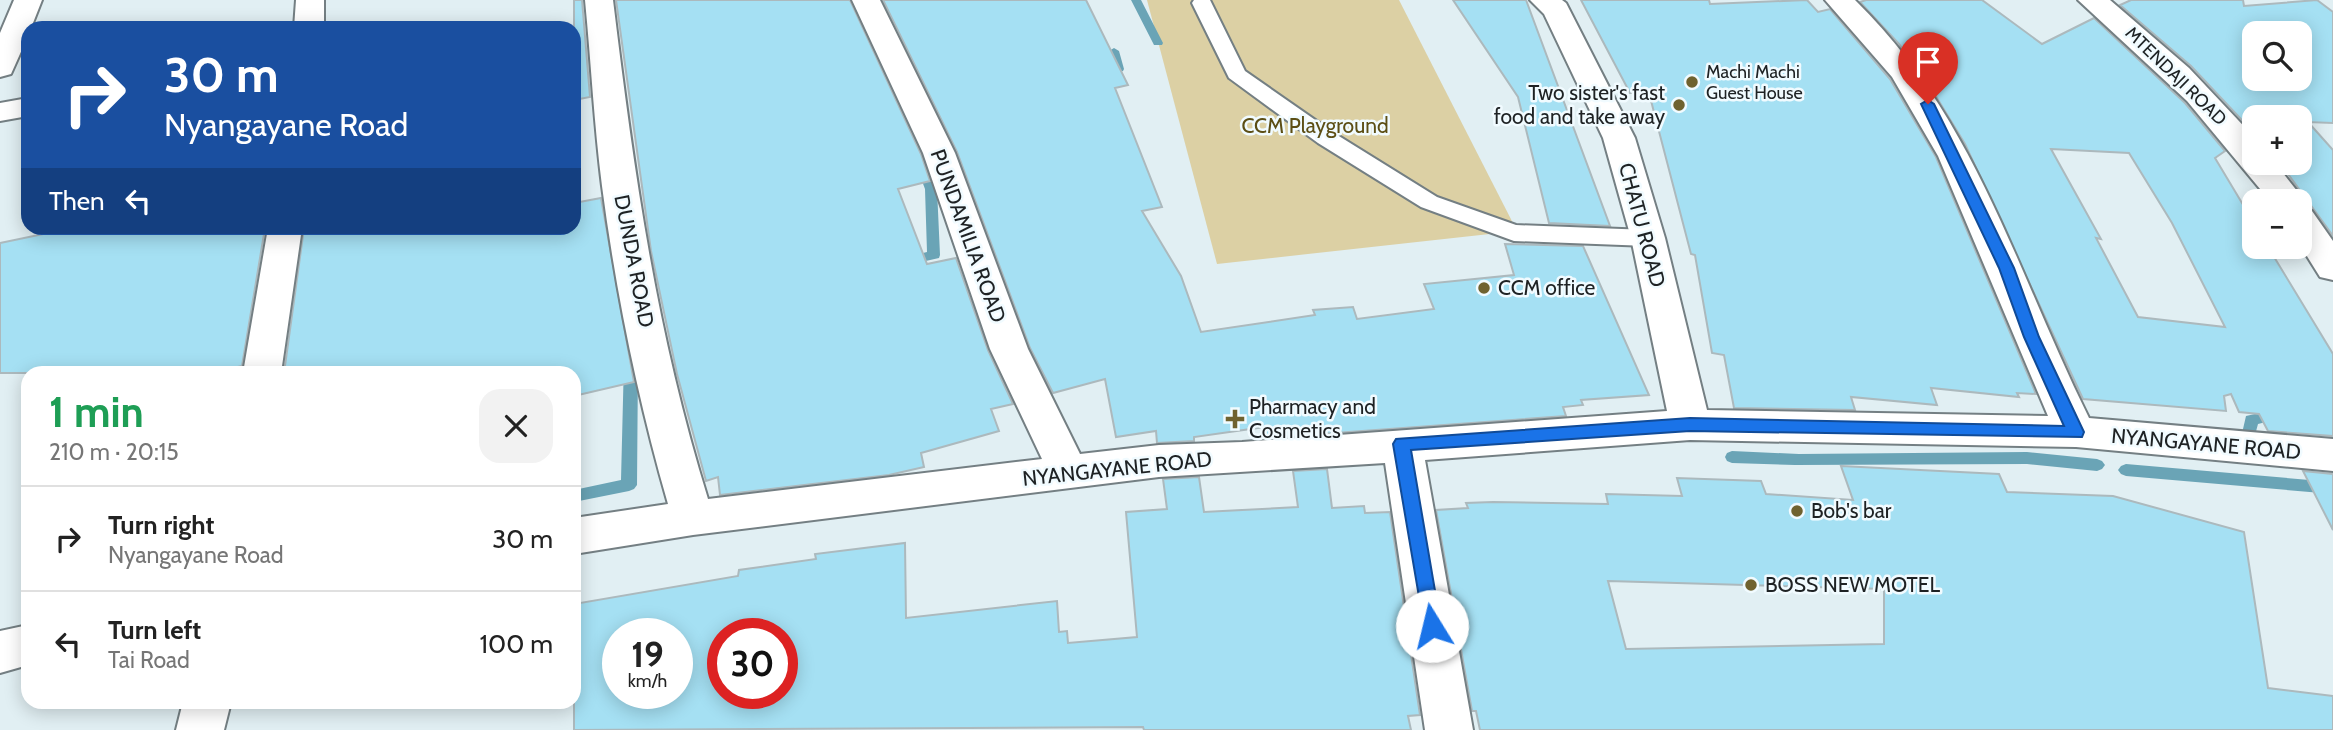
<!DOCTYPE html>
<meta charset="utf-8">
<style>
:root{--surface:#fff;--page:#f2f2f2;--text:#222;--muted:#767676;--line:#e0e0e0}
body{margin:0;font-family:Cabin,sans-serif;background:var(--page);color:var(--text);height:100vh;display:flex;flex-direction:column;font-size:26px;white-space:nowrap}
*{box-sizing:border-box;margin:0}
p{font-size:23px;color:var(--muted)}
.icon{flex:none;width:38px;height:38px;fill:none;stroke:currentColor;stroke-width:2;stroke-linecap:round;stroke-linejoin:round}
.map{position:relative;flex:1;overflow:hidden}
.sheet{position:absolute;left:21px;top:366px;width:560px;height:343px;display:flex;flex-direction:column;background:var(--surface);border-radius:21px;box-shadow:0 4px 18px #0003}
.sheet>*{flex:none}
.top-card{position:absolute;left:21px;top:21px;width:560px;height:214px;border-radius:21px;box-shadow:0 4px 18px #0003;background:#1a4fa0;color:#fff;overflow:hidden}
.buttons{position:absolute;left:2242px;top:21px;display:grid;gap:14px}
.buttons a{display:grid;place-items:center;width:70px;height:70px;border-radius:14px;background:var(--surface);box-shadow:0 4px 18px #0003;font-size:35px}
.speed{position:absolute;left:602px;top:618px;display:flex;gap:14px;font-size:35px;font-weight:700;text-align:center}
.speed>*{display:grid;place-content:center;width:91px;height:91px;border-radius:50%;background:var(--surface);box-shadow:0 4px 18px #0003;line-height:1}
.speed small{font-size:18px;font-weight:400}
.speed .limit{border:10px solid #d22;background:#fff;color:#111}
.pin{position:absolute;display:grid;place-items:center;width:60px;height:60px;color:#fff;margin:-72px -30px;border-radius:50% 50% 50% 0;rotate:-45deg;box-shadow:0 0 7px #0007}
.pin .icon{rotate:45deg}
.me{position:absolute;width:77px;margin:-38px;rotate:351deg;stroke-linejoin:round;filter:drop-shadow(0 0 5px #0008)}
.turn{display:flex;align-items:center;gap:24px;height:147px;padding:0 28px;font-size:32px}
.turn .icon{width:91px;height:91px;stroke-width:2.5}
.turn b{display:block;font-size:49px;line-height:60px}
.then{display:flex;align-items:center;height:66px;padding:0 28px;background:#0003;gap:14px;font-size:26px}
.round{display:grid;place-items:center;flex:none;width:74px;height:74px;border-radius:21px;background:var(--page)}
.summary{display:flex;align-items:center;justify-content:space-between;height:119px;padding:0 28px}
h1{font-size:42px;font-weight:700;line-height:52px;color:#1e9e55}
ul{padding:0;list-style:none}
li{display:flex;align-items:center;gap:21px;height:105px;padding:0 28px;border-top:2px solid var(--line)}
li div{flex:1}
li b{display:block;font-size:26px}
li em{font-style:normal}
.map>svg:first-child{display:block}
.green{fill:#dcd0a4}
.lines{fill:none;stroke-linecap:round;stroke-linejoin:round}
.stream{fill:#6aa4b6;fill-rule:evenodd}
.building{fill:#a5e0f3;stroke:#acb9bd;stroke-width:2;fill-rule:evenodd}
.lane-casing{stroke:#747f83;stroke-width:4}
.street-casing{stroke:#747f83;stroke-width:4}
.lane{fill:#fff;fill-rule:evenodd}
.street{fill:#fff;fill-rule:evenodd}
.route{fill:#1a73e8;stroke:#114b97;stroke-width:2}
.poi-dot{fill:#6f622f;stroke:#f1fbff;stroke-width:2.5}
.labels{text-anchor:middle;stroke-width:5;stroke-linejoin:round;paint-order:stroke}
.far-poi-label{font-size:18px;fill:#1e2224;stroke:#f1fbff;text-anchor:start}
.far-street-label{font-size:18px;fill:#1e2224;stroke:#f1fbff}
.poi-label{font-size:21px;fill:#1e2224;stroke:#f1fbff;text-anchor:start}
.park-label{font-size:21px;fill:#5c4e14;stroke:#f1fbff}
.street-label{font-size:21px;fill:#1e2224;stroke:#f1fbff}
</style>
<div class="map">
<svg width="2333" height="730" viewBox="0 0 2333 730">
<rect width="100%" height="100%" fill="#e1eff3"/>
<!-- green -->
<path class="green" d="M1147,0H1399L1517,231L1217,264Z"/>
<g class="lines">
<!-- stream -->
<path class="stream" d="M1131,0H1141L1163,43L1162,45H1154L1153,43Z
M1114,48L1119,51L1124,69L1123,71L1119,72L1114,69L1109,51Z
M895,81L901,84L906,106L937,189L940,255L939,258L908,265L903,264L902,261L903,258L927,252L925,189L894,106L889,84Z
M646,344L653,349L638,362L637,485L634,489L629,491L574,502V490L621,480L624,360Z
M2277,409L2282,410L2284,414L2282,418L2258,424L2252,446H2242L2240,442L2246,416Z
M1732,451L1799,454L2027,452L2097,459L2102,461L2105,465L2102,469L2097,471L2027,464L1795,465L1732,463L1727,461L1725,457L1727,453Z
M2126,464L2333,482V494L2126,476L2121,474L2118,470L2121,466Z"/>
</g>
<!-- building -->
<path class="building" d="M574,0H582L590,97L574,100Z
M616,0H850L921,154L930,181L898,189L927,264L956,258L988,350L1013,404L991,409L999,431L921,453L924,467L889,475L720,495L718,477L706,481L677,374L651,251Z
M883,0H1086L1128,85L1115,88L1162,207L1142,211L1181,276L1201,332L1315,315L1313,310L1353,307L1357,319L1434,309L1424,284L1514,275L1505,244L1583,246L1649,395L1581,400L1583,405L1563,407L1566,416L1266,438L1265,427L1194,437V441L1157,443L1156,431L1116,437L1105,379L1053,393L1030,348L957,152Z
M1453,0H1526L1610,226L1549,223L1518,97Z
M1581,0H1709L1710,4L1807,0L1818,12L1830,9L1890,79L1936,157L2036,394L2017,393L2019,397L1931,388L1937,405L1851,397L1855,410L1734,408L1724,355L1712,353L1695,255L1691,254L1649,93H1630Z
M1866,0H1982L2042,44L2094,18L2185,103L2225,151L2215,158L2254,223V247H2268L2333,354V436L2268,431L2259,414L2239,412L2231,394L2224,396L2226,411L2083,399L1965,144L1934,93L1899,44L1860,2ZM2051,149L2129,153L2172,223L2225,327L2138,317L2096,238L2101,239Z
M2131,0H2243L2244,6L2317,0L2333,12V123L2308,122L2333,150V236L2280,163H2300V117H2254V133L2191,66L2120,5ZM2254,33H2300V79H2254Z
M601,198L634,382L574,396V373H284L304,228H574V203Z
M72,228H265L242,366L211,373H0V243Z
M1841,466L1999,474L2007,492L2113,496L2244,532L2268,688L2333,696V730H1480L1476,711H1472L1436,510L1468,508L1466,503L1493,502L1608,504L1606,494L1682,496L1677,478L1761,481L1766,494L1853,500ZM1608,581L1884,589V644L1626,649Z
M1327,469L1332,508L1364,506L1365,513L1390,512L1420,715L1408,716L1411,730H1144L1143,727L574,730V604L738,576L739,570L816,559L815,554L905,543L906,618L1057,601L1059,632L1067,631L1068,643L1137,637L1126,512L1167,509L1163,479L1199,477L1204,512L1298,507L1293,471ZM618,634H677V693H618ZM723,634H782V693H723Z
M2303,471L2333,474V530Z"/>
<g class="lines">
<defs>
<path id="lane" d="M1194,0H1210L1245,71L1334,133L1437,197L1516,225L1648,230L1656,232L1660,238L1656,244L1648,246L1514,241L1421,207L1318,143L1229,78L1192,3Z"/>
<path id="street" d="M14,0H42L31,28H28V36L11,74L0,77V33Z
M296,0H324V28H294Z
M585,0H613C634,173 656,332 708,499L1042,459L990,349L923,153L852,0H880L955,153L1028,349L1080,454L1159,445L1242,442L1667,411L1631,238L1603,138L1544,14L1530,0H1562L1566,3L1635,138L1665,238L1707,410L2048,416L1938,156L1892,77L1825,0H1855C1976,118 2016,271 2089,418L2333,439V471L2076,447L1690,440L1425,460L1473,730H1425L1385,463L1159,477L693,535L574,554V518L668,504C638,400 616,293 602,186C594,124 591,62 585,0Z
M2078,0H2110L2189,68L2254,137V163H2275L2305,201L2301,208L2312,211L2333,241V280L2320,277L2300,245V201H2270L2187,101Z
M28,98V116L0,121V103Z
M268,228H302L281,373H243Z
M28,625V665L0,673V631Z
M183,702H231L224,730H176Z"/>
</defs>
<!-- lane casing -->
<use href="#lane" class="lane-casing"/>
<!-- street casing -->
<use href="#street" class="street-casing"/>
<!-- lane -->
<use href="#lane" class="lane"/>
<!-- street -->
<use href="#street" class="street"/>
</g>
<!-- route -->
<path class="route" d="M1928,100L1934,104L2014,268L2039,337L2084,432L2082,437L1690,431L1411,450L1441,626L1439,632H1425L1393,444L1396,439L1690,418L2064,426L2024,337L1999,268L1921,104Z"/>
<!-- markers -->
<g class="poi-dot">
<circle cx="1692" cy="82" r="7"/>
<circle cx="1679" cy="105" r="7"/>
<circle cx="1484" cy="288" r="7"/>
<path d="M1231.5 408.5h7v7h7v7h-7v7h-7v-7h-7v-7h7z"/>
<circle cx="1797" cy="511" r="7"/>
<circle cx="1751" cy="585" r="7"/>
</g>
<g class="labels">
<!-- far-poi labels -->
<g class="far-poi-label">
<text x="1706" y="78">Machi Machi<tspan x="1706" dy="21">Guest House</tspan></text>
</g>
<!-- far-street labels -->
<g class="far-street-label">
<text transform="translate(2176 76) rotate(44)" y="6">MTENDAJI ROAD</text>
</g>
<!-- poi labels -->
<g class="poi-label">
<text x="1665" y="100" text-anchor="end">Two sister's fast<tspan x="1665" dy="24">food and take away</tspan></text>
<text x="1498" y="295">CCM office</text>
<text x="1249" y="414">Pharmacy and<tspan x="1249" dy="24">Cosmetics</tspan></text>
<text x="1811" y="518">Bob's bar</text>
<text x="1765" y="592">BOSS NEW MOTEL</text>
</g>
<!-- park labels -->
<g class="park-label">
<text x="1315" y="133">CCM Playground</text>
</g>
<!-- street labels -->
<g class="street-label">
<text transform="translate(1642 225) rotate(75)" y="7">CHATU ROAD</text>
<text transform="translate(968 236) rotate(70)" y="7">PUNDAMILIA ROAD</text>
<text transform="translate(634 261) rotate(79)" y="7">DUNDA ROAD</text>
<text transform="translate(2206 444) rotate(5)" y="7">NYANGAYANE ROAD</text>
<text transform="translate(1117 469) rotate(-6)" y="7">NYANGAYANE ROAD</text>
</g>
</g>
</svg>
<div class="buttons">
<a><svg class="icon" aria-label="search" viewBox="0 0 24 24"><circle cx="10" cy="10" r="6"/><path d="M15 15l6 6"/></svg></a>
<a>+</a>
<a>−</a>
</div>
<div class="speed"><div>19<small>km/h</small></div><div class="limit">30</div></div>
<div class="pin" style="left:1928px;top:104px;background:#d93025"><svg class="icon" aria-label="arrive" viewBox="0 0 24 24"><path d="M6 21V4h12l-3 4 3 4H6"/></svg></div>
<svg class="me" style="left:1432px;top:626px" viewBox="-20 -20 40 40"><circle r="19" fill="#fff"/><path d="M0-13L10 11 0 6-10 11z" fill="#1a73e8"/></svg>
<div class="top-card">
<div class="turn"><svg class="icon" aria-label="right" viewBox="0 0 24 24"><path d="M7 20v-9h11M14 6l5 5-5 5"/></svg><div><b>30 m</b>Nyangayane Road</div></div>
<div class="then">Then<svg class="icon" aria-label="left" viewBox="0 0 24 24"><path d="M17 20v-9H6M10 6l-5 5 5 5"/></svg></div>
</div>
<section class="sheet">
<div class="summary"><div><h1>1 min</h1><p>210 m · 20:15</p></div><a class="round"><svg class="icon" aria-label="close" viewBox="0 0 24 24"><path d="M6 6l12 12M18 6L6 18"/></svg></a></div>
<ul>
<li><svg class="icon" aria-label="right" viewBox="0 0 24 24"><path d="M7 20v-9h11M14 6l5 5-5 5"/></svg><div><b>Turn right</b><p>Nyangayane Road</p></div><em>30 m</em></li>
<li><svg class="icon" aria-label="left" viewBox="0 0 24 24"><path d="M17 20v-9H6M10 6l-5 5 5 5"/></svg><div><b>Turn left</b><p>Tai Road</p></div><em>100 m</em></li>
</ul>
</section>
</div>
